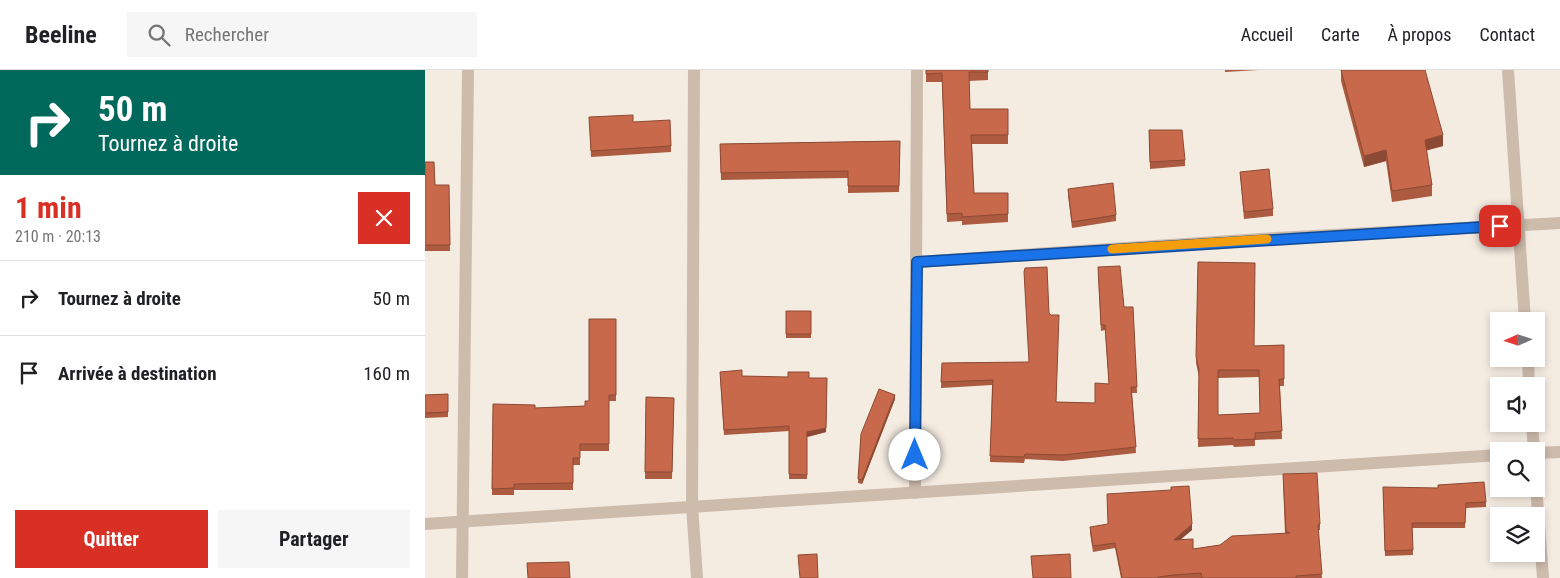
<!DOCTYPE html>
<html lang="fr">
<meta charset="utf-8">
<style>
:root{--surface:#fff;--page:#f6f6f6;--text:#202124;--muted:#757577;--line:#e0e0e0;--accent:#d93025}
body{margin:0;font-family:"Roboto Condensed",sans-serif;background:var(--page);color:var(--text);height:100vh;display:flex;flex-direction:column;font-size:19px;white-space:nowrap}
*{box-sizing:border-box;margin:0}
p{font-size:16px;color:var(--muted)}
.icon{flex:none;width:28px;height:28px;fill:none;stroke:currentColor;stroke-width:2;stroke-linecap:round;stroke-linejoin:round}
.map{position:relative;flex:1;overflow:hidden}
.sheet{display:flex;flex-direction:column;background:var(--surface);width:425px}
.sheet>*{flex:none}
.guide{background:#00695c;color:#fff;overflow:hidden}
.needle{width:32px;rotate:267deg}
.fabs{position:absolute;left:1065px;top:242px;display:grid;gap:10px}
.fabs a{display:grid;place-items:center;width:55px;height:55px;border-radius:0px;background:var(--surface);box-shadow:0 2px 8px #0003;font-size:25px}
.pin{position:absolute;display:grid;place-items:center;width:42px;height:42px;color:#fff;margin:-21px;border-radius:10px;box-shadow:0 2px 8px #0006}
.me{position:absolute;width:55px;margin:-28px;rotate:0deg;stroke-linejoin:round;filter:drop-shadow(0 0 4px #0008)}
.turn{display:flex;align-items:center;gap:18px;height:105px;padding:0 15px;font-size:22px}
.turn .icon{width:65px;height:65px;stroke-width:2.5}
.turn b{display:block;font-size:35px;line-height:42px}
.round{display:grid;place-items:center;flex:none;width:52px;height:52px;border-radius:0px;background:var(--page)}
.headline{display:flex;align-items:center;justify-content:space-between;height:85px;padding:0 15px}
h1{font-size:30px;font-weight:700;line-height:38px;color:var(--accent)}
.cta{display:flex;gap:10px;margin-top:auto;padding:10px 15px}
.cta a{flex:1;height:58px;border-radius:0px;background:var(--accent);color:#fff;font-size:20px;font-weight:700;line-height:58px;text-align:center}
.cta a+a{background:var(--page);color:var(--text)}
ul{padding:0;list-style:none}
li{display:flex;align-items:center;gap:15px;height:75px;padding:0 15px;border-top:1px solid var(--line)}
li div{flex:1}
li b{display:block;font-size:19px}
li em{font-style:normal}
header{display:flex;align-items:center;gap:30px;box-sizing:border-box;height:70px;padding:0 25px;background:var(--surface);border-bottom:1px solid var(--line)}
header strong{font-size:24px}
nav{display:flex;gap:28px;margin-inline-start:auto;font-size:18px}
.search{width:350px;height:45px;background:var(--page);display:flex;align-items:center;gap:12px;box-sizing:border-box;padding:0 18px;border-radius:0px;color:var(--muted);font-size:19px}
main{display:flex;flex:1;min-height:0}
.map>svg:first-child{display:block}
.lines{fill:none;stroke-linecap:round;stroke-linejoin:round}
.street{stroke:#cdbbac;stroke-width:12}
.wall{fill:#ac5a40;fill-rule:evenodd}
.shaded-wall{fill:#8c4a34}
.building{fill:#c8694b;stroke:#8c4a34;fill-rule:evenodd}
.route-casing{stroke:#114b97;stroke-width:12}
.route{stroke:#1a73e8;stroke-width:9}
.slow{stroke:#f59e0b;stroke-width:9}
</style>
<header>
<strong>Beeline</strong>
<div class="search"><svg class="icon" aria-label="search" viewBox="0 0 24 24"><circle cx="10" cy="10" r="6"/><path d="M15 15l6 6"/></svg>Rechercher</div>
<nav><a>Accueil</a><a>Carte</a><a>À propos</a><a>Contact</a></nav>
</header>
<main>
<section class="sheet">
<div class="guide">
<div class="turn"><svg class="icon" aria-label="right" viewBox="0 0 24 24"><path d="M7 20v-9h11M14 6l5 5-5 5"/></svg><div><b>50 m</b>Tournez à droite</div></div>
</div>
<div class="headline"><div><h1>1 min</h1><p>210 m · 20:13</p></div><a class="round" style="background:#d93025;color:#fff"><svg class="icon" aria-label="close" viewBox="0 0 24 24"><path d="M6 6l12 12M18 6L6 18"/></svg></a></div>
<ul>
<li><svg class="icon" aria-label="right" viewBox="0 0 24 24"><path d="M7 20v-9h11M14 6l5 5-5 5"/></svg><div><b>Tournez à droite</b></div><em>50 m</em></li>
<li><svg class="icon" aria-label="arrive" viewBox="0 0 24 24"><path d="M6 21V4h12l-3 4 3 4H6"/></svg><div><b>Arrivée à destination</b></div><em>160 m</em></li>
</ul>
<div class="cta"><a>Quitter</a><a>Partager</a></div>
</section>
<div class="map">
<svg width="1135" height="508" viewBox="0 0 1135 508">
<rect width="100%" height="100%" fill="#f4ebe1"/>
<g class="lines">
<!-- street -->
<path class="street" d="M269,0L267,436L272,508
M1083,0L1100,251
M492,192L851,168L1135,153
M1103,289L1104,316
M1107,354L1109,381
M1111,383L1135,382
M1111,415L1118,508
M490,423L492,0
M0,454L1074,385
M37,508L43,0"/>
</g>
<!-- wall -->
<path class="wall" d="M501,0H563V10L544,11L545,39H583V74H547L549,123L583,144V152L537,155V151L522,152L517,12H501Z
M800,0H834L800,2Z
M916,0L1018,76L1001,80L1007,115V126L967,132L961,91L939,97L916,11Z
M164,47L208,52L246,76V82L166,87Z
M724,60L760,90V96L725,99Z
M475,71L474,122L423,123V108L296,110L295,74Z
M0,92L10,115H24L25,181H0Z
M815,102L848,139V146L819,149Z
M643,119L691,145V151L647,158L643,125Z
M773,192L829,276L859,275V316H855L857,369L830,370V376L809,377L808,375L773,377L774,307L771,293ZM834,307L835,343L793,345V308Z
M673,203L699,237H708L712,323H707L711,383L638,391L600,389L599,393L565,392L567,315L516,318L517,293L604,292L624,243L631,332L670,333L684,314L680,260L676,261Z
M361,241H386V268H361Z
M191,249V331H184V381H155V395H148V420H89V425H67L68,334L110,338L160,336L164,331Z
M295,306H317L384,308L401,362L382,367V409H364V361L299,365Z
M23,324V347L0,348V325Z
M221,327L249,328L247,409H220Z
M470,329L437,414L433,413L436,364Z
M858,410L895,454V460H893L897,508H696L690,478L668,482L665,463V457L767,460L756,469L768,479L795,475L860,464Z
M958,417L1061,432V437L1041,438L1040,458H987L988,485L960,486Z"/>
<!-- shaded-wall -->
<path class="shaded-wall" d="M1018,65V76L1000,81V70Z
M961,80V91L939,97V86Z
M402,308L401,362L382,367V409V362Z
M470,325V329L437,414V410Z
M767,454V460L749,475V470Z"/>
<!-- building -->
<path class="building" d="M501,0H563V2H544L545,39H583V65H546L549,123H583V144L537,147V143L522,144L517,3L501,4Z
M916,0H1000L1018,65L1000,70L1007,115L967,121L961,80L939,86Z
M208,45V52L245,50L246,76L166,81L164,47Z
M724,60H757L760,90L725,92Z
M475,71L474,116H423V101L296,103L295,74Z
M0,92H9L10,115H24L25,175H0Z
M844,99L848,139L819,142L815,102Z
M688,113L691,145L647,152L643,119Z
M773,192L830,193L829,276L859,275V309H854L857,361L830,363V369L809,370L808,368L773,369L774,300L771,286ZM793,300H834L835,343L793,345Z
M695,196L699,237H708L712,317H706L711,377L638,385L600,384L599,387L565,386L568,310L516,312L517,293L604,292L599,202L600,198L622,197L624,243L626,245H634L631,332L670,333V313L684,314L680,255H676L673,197Z
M361,241H386V264H361Z
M164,249H191V325H184V374H155V388H148V413L89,414V418L67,419L68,334L110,335V338L160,336V331H164Z
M317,300V306L363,307V302H384V308H402L401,358L382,362V405L364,404V356L299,360L295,302Z
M454,319L470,325L437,410L433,409L436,364Z
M23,324V342L0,343V325Z
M221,327L249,328L247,402H220Z
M892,403L895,454L893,455L897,504L871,506V508H777L776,503L749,505L733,507V508H697L690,473L668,476L665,457L683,454L682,424L746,420V417L764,416L767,454L749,470L768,469V479L795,475L807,466L865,463L861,461L858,404Z
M1059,412L1061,432L1041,433L1040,453H987L988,480L960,481L958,417L1013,418V415Z
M392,484L393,508H375L373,485Z
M645,484L646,508H608L606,486Z
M144,492L145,508H103L102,493Z"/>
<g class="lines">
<defs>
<path id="route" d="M490,385L492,192L1075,156"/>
</defs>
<!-- route casing -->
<use href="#route" class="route-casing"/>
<!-- route -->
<use href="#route" class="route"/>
<!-- slow -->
<path class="slow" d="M687,179L842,169"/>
</g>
</svg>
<div class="fabs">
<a><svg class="needle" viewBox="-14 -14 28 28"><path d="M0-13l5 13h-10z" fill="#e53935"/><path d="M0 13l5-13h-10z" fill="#757577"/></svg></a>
<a><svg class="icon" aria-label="sound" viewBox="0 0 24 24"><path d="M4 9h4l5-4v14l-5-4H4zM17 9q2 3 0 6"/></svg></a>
<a><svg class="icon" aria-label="search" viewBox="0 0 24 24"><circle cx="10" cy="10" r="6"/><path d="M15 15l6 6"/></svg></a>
<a><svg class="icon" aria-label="layers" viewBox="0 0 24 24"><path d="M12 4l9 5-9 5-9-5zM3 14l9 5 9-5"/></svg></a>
</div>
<div class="pin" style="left:1075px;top:156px;background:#d93025"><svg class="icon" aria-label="arrive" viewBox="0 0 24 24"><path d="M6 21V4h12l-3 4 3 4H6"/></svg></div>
<svg class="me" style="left:490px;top:385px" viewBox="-20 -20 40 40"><circle r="19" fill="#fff"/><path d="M0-13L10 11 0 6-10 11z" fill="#1a73e8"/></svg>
</div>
</main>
